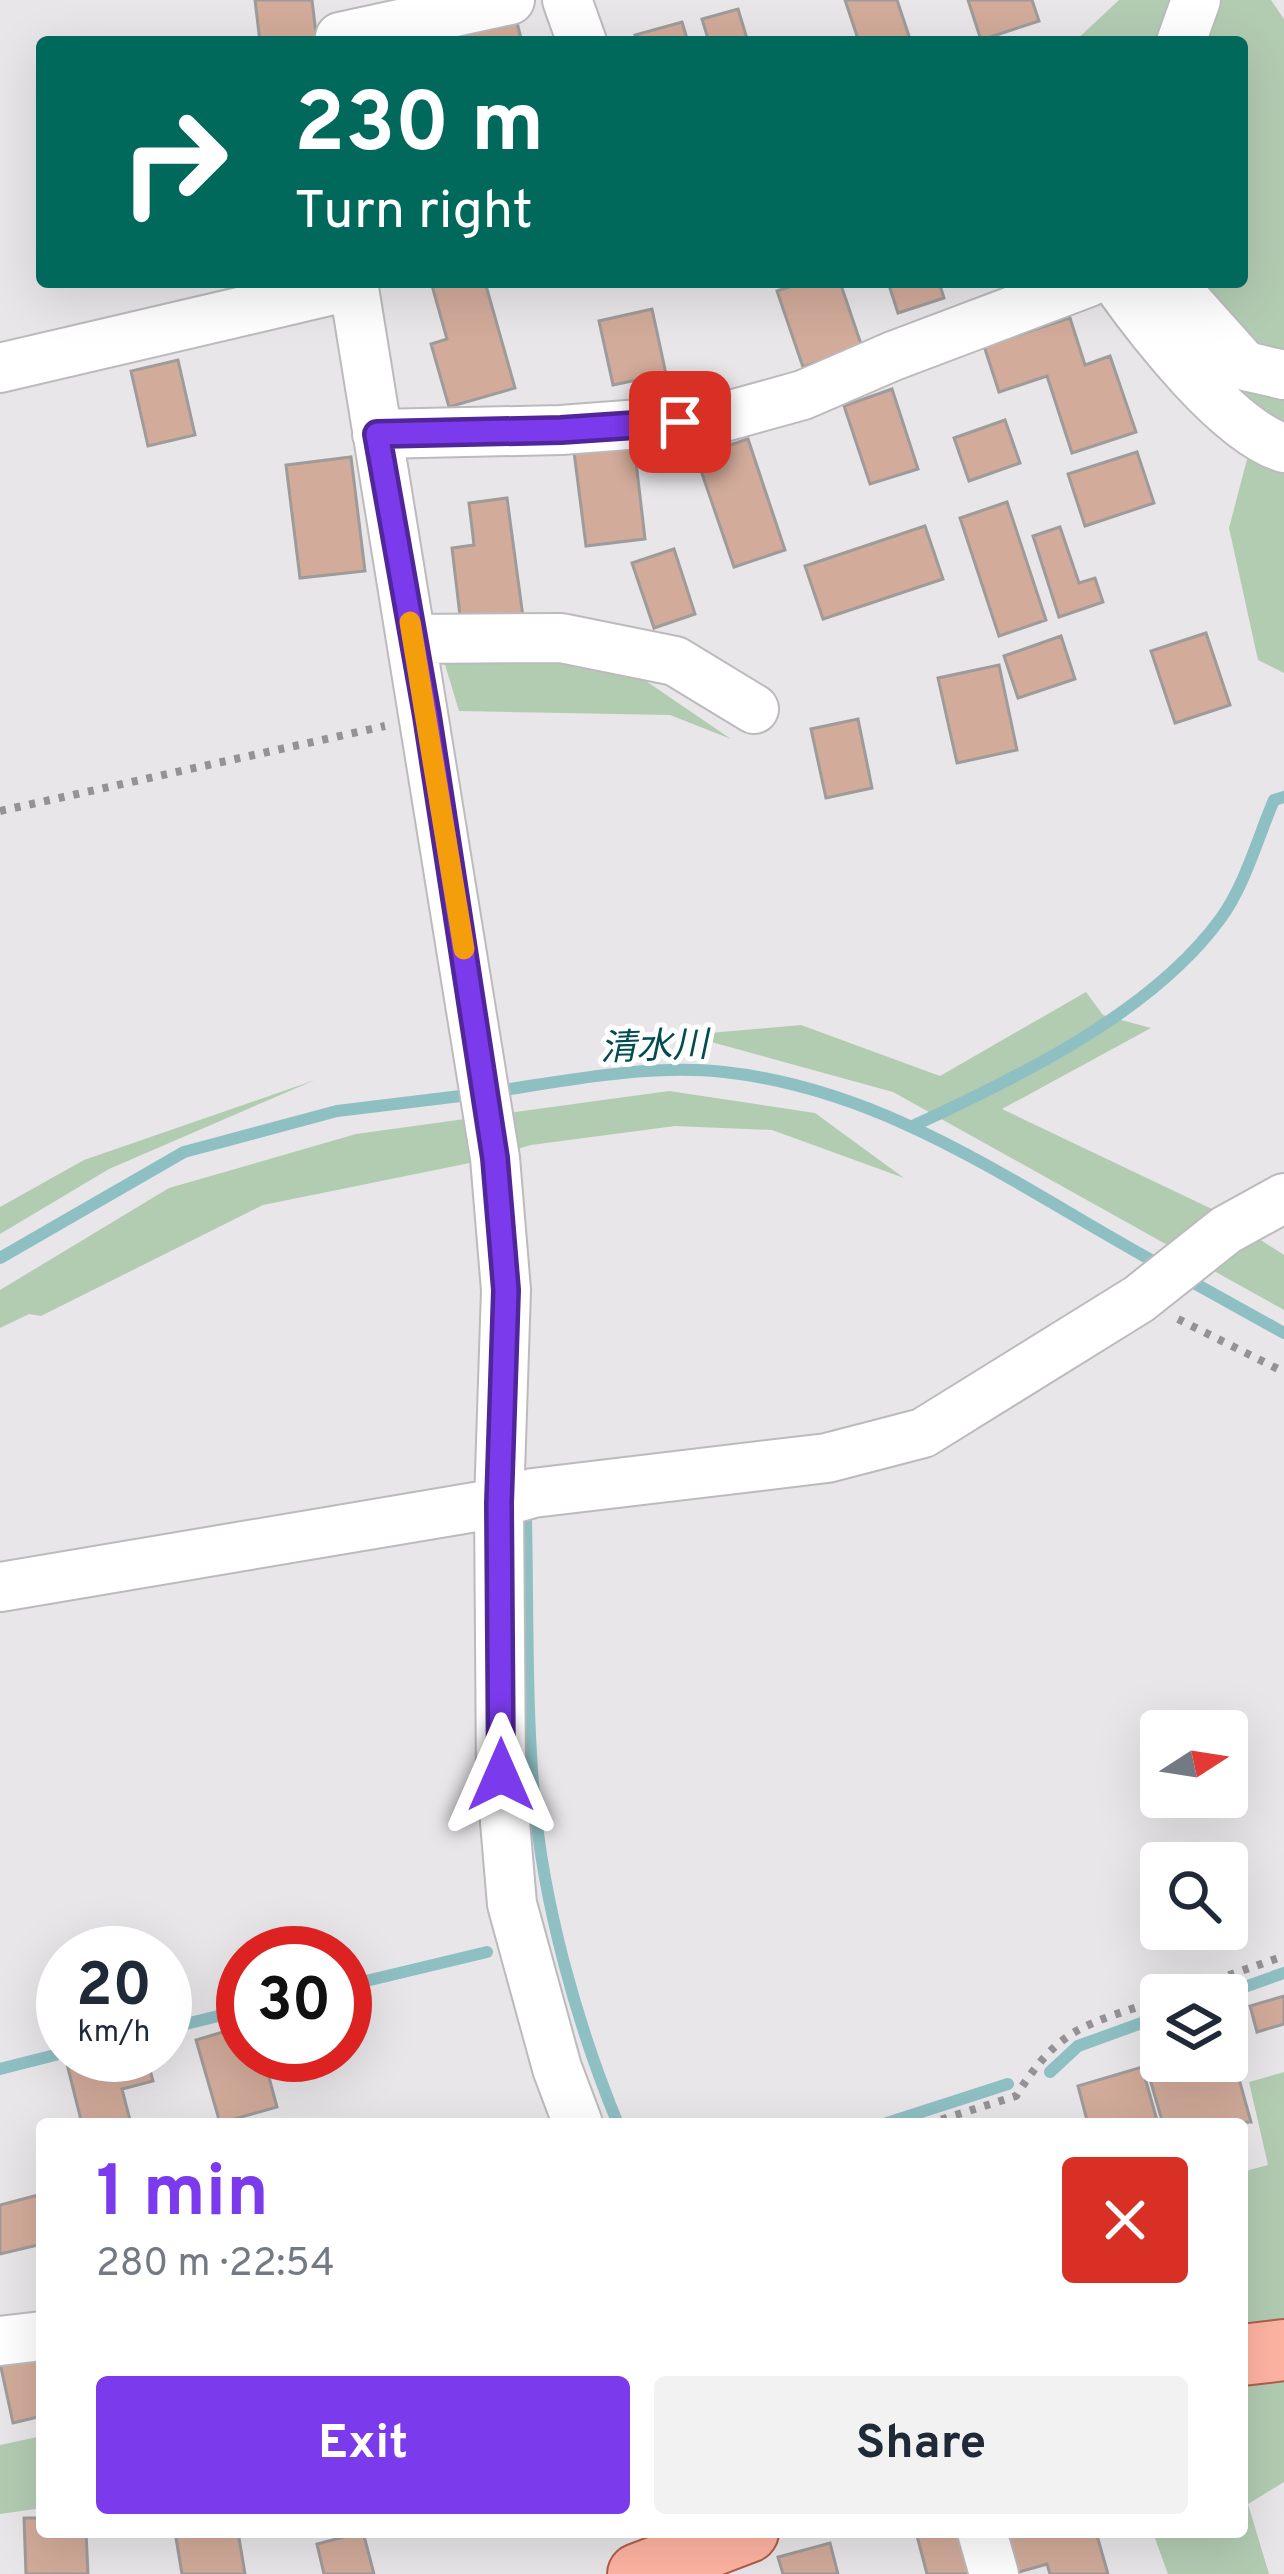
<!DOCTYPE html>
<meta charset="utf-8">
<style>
:root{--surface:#fff;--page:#f2f2f3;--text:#1f2937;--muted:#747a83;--accent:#7c3aed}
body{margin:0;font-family:Overpass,"Noto Sans JP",sans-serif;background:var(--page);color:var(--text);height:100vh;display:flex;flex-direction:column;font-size:45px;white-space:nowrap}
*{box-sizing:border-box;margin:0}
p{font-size:39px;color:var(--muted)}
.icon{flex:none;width:66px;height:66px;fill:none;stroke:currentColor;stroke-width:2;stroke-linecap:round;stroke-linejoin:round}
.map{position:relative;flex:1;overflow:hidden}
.side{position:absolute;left:36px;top:2118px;width:1212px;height:420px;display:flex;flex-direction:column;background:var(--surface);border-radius:12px;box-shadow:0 12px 48px #0002}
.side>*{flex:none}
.top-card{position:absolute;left:36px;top:36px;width:1212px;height:252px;border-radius:12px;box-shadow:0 12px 48px #0002;background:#00695c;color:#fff;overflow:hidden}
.needle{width:78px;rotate:78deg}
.controls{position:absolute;left:1140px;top:1710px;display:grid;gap:24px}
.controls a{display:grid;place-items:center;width:108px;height:108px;border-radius:12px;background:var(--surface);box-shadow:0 12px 48px #0002;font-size:60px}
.speed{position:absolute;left:36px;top:1926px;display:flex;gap:24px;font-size:60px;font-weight:700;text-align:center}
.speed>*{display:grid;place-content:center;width:156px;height:156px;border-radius:50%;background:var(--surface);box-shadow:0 12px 48px #0002;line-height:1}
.speed small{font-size:30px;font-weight:400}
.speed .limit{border:18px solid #d22;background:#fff;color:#111}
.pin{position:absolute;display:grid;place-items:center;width:102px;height:102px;color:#fff;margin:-51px;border-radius:24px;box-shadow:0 6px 18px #0006}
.me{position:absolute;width:132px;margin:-66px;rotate:0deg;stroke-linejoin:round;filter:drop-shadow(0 0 9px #0008)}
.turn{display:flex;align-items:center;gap:42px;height:252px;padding:0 60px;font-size:54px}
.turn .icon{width:156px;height:156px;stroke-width:2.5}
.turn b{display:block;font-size:84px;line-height:102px}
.round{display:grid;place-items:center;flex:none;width:126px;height:126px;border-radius:12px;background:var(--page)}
.summary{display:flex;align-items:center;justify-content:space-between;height:204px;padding:0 60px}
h1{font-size:72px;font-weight:700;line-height:90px;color:var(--accent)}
.cta{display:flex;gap:24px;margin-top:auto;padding:24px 60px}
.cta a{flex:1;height:138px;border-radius:12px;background:var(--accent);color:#fff;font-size:48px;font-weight:700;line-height:138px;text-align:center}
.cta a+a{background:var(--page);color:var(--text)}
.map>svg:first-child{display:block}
.green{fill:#b2ccb2}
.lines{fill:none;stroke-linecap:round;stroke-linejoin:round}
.stream{stroke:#8ebfc3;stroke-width:12}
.building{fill:#d2ab9a;stroke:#9f9b9a;stroke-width:3}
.minor-casing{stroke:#bcbabd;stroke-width:52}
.major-casing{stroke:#b05f4c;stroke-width:64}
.path{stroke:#949294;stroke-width:8;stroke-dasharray:6 9;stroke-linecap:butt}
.minor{stroke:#fff;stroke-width:48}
.major{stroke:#ffb4a2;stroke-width:60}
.route-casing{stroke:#51269a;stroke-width:30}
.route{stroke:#7c3aed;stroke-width:21}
.slow{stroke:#f59e0b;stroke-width:21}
.labels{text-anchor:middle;stroke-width:10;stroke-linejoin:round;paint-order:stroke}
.water-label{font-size:36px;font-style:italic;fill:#004c51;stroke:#fff}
</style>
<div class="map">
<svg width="1284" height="2574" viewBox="0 0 1284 2574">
<rect width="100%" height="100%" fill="#e8e6e9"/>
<!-- green -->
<path class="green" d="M1119,0H1271L1284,19V673L1258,660L1229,528L1250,448L1108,282H1242V42H1074Z
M443,658L618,662L731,739L670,715L459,711Z
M1086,992L1103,1015L1151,1028L1002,1109L1212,1209L1284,1255V1310L893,1092L686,1035L801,1025L940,1076Z
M315,1080L109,1169L0,1234V1207L84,1160Z
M669,1091L815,1113L904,1178L772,1130L675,1126L531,1145L465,1164L263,1205L41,1316L29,1314L0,1328V1290L169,1188L356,1134Z
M1284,2072V2325L1242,2332V2172L1268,2165L1249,2082Z
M1284,2373V2482L1248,2504L1269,2574H1168L1153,2533L1242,2532V2505L1247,2503L1242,2488V2380Z
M42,2436V2508L0,2514V2445Z"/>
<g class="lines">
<!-- stream -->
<path class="stream" d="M497,1091C570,1080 650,1064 724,1072C890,1090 1019,1188 1162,1266
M915,1125C1019,1077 1153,1012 1221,918C1245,885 1258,837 1274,800L1284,797
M0,1258L184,1152L337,1111L477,1094
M1185,1278L1284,1333
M526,1521C528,1612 526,1705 534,1796C543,1903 577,2025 618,2124
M345,1986L487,1952
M1222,1995L1284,1973
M165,2029L243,2010
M0,2069L63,2053
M1050,2072L1078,2046L1161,2016
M884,2124L1008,2084"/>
</g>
<!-- building -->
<path class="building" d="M255,0H312L317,42H260Z
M845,0H897L911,42H859Z
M968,0H1032L1039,21L981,40Z
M738,9L748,42H709L702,19Z
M515,15L522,42H466L463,30Z
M682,22L688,42H637L635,35Z
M431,282H485L515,388L449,407L431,344L447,339Z
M803,282H840L862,347L803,367L777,291Z
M888,282H939L944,298L898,313Z
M652,309L666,374L613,385L599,321Z
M1070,318L1085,365L1110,356L1136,432L1072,453L1047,376L999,392L984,346Z
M178,360L195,435L148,446L131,371Z
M892,389L918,469L870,484L844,406Z
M1005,420L1020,463L969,481L954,438Z
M748,439L785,550L734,567L696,456Z
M634,445L645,539L586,546L574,452Z
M1137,452L1154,503L1085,526L1068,474Z
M351,457L365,571L300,578L286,465Z
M507,498L523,617L461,624L452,548L474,545L469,503Z
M1007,502L1046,620L999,636L960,518Z
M925,526L943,579L823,619L805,566Z
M1060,527L1079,583L1095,578L1103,602L1059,617L1033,536Z
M674,549L695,614L654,628L632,563Z
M1206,633L1230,705L1175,723L1151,651Z
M1061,636L1075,679L1018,698L1004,656Z
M999,665L1017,750L957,763L938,678Z
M858,719L872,788L826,798L811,729Z
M1284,1996V2024L1257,2032L1250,2006Z
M243,2026V2055H263L277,2107L220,2123L196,2040Z
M1227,2036L1251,2122L1163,2124L1143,2055L1161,2050V2061H1227Z
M104,2055H146L153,2081L122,2089L131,2124H82L67,2064Z
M1142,2067L1158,2124H1088L1078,2086Z
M42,2194V2244L0,2254V2205Z
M42,2352V2416L13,2423L0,2363Z
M24,2518H42V2532H86L88,2574H26Z
M175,2532H238L245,2574H182Z
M363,2532L374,2574H324L317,2544Z
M916,2532H963L974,2574H927Z
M1000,2532H1096L1108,2574H1050L1047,2564L1012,2574Z
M830,2543L838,2574H783L778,2557Z"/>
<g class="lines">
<defs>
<path id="minor" d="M567,0L582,42
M340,37L510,0
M1181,42L1196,0
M353,282L495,1158L506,1290L499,1503L501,1775L512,1904L557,2068L578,2124
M1116,282C1150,330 1228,431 1284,448
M1170,282L1245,366L1284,375
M0,368L333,290L343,282
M377,434L561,430L720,418L803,395L893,356L1089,282
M413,639L561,638L675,661L754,709
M0,1587L499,1503L533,1493L827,1458L923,1433L1139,1299L1226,1230L1284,1198
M0,2341L42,2336
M982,2532L994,2574"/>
<path id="major" d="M1242,2355L1284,2350
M638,2574L748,2532"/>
</defs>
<!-- minor casing -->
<use href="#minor" class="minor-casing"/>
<!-- major casing -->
<use href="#major" class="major-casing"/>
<!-- path -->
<path class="path" d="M0,811L385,726
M1178,1319L1284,1372
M1172,1995L1284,1956
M927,2124L1016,2096C1061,2025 1084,2026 1161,1999"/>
<!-- minor -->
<use href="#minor" class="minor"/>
<!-- major -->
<use href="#major" class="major"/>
</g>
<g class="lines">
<defs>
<path id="route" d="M501,1775L499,1503L506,1290L495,1158L427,716L377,434L561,430L680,422"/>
</defs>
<!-- route casing -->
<use href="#route" class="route-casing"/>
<!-- route -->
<use href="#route" class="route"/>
<!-- slow -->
<path class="slow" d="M410,622L464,949"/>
</g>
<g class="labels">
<!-- water labels -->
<g class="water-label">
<text transform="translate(654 1045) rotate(-2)" y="13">清水川</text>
</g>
</g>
</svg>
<div class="controls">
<a><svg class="needle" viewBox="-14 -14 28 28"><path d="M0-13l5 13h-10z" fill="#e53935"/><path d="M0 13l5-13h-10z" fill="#747a83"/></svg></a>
<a><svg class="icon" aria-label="search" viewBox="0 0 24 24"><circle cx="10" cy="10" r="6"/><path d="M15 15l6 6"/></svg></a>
<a><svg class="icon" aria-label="layers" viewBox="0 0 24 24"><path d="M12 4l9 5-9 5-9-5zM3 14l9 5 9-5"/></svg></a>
</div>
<div class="speed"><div>20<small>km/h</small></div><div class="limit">30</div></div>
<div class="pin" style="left:680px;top:422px;background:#d93025"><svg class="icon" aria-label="arrive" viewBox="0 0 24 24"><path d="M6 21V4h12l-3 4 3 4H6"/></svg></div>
<svg class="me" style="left:501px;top:1775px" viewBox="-20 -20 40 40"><path d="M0-17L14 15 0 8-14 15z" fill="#7c3aed" stroke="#fff" stroke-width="4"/></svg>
<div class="top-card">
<div class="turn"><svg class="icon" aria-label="right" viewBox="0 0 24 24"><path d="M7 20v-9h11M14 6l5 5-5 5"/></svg><div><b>230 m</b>Turn right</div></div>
</div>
<section class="side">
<div class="summary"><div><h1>1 min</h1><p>280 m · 22:54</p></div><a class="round" style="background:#d93025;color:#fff"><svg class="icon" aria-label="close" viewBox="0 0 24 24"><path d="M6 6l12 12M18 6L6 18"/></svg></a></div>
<div class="cta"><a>Exit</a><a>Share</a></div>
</section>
</div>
